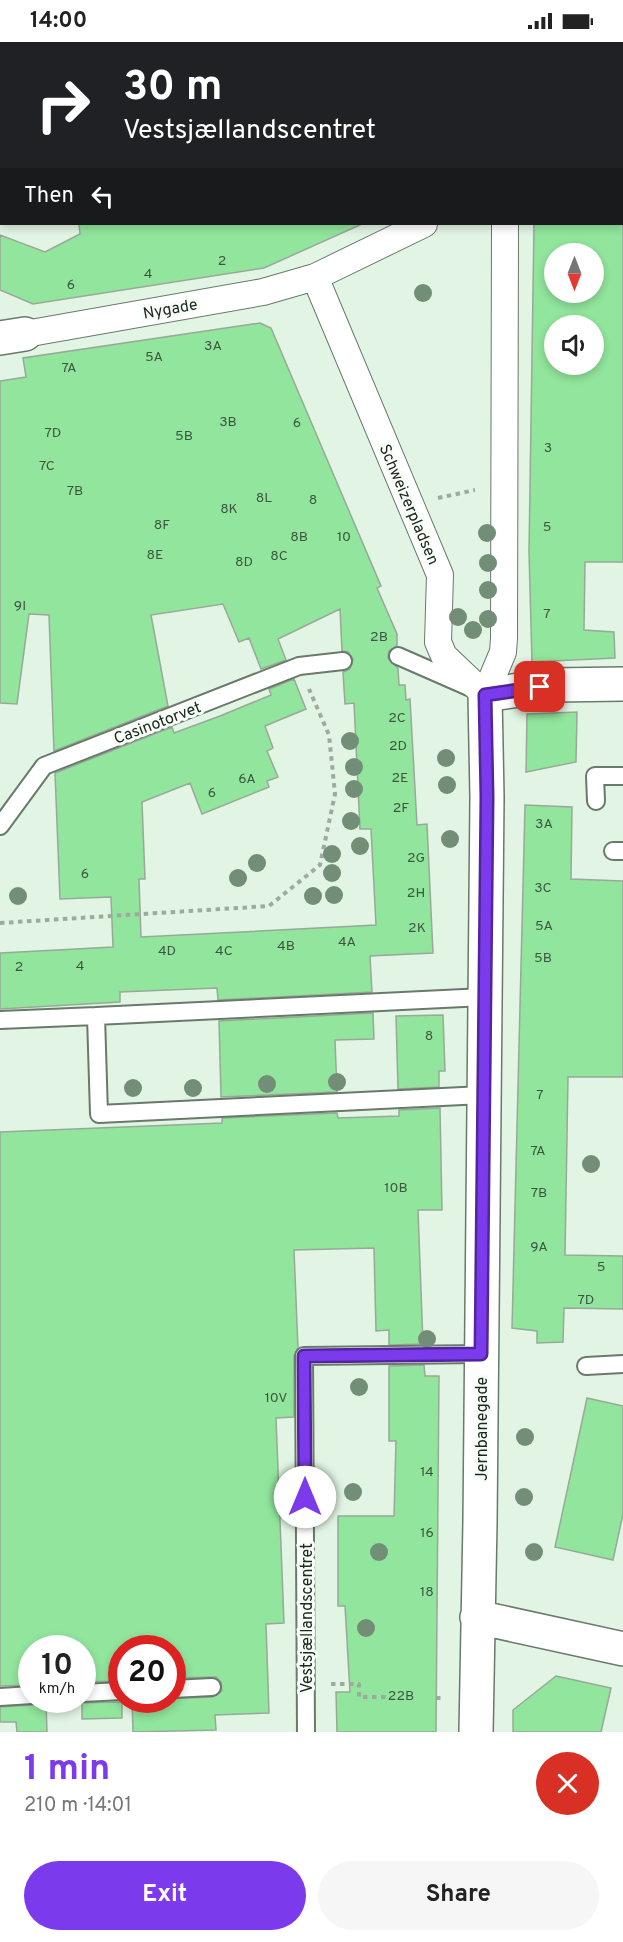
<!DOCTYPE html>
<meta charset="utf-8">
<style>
:root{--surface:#fff;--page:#f6f6f6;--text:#222;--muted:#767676;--accent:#7c3aed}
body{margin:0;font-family:Overpass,sans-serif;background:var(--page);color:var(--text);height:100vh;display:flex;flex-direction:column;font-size:22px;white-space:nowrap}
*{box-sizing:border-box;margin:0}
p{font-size:20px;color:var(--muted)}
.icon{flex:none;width:33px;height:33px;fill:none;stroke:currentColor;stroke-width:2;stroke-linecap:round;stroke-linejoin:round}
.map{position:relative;height:1690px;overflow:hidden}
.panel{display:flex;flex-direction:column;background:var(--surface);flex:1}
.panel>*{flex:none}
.top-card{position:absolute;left:0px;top:0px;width:624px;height:183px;box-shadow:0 3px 9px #0003;background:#202124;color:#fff;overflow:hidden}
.needle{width:39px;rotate:180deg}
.controls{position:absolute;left:544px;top:201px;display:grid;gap:12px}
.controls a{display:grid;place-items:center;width:60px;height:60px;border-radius:50%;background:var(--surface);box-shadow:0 3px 9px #0003;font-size:30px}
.speed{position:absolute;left:18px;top:1593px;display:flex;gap:12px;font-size:30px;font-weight:700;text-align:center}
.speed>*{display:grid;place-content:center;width:78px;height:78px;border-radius:50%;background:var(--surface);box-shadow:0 3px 9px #0003;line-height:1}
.speed small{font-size:15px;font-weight:400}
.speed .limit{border:9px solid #d22;background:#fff;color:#111}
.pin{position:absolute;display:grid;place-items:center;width:51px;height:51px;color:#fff;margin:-26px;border-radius:12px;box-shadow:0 3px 9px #0006}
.me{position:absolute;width:66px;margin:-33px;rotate:0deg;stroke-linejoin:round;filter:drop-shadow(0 0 4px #0008)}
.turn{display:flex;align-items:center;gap:21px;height:126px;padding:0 24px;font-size:27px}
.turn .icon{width:78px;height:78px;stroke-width:2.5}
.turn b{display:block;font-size:42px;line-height:51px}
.then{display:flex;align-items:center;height:57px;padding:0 24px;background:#0003;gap:12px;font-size:22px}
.round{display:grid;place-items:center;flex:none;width:63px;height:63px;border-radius:32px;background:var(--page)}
.summary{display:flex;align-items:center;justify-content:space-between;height:102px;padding:0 24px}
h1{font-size:36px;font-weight:700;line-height:45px;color:var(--accent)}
.primary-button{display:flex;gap:12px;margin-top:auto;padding:12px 24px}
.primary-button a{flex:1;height:69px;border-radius:36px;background:var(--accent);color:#fff;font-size:24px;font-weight:700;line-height:69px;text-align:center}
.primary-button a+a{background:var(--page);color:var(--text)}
.status{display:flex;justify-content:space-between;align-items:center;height:42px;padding:0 30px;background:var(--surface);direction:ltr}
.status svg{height:16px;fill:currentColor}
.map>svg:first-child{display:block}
.building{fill:#91e59c;stroke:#98a999;stroke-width:1.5;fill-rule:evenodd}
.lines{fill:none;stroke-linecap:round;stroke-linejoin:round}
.service-casing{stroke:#69796a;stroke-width:20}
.pedestrian-casing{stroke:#69796a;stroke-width:28}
.minor-casing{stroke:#69796a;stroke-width:36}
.tertiary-casing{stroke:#69796a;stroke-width:36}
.path{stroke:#9cab9e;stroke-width:4;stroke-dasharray:4.5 4.5;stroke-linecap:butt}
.service{stroke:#fff;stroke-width:16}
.pedestrian{stroke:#fff;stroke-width:26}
.minor{stroke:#fff;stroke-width:33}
.tertiary{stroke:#fff;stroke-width:33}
.tree{fill:#728e77}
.route-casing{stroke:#51269a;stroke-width:15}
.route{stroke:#7c3aed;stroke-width:10}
.labels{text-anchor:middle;stroke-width:6;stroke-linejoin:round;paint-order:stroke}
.number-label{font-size:14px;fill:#3c5640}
.street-label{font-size:16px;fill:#202721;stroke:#f7fef7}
</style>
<div class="status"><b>14:00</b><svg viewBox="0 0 49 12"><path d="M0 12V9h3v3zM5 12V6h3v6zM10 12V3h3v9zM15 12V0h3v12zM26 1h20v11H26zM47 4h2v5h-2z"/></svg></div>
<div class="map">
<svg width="623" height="1690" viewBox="0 0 623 1690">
<rect width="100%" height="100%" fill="#e2f5e4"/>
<!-- building -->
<path class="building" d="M79,182H362L264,226L33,262L0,248V193L45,210L80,192Z
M534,182H623V520H585L584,588L614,590L615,616L532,620L529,510ZM555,212H594V250H555ZM555,284H594V322H555Z
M260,281L271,286L381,544L377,546L397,592V604L389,609L388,616L398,626L399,643H405L406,658L410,657L417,783L427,782L433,911L370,914L372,950L218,958L217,946L120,950V960L0,967V911L113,905L111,855L60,857L55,731L172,685L174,691L220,674L271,653L269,647L294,637L306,667L265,684L273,706L267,709L278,735L267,739L269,745L202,772L190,741L142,760L145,837H139L141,895L376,883L371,787H360L354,661L345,662L343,630L350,627L353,617L348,610L342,609L340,567L278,597L286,618L261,627L249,596L239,600L223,562L151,573L168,664L54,709L49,573L29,572L17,662L0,661V339L26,335L23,316Z
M577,670L576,720L526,730L527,672Z
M525,763L572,765L571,837L623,839V1035H568L565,1213L623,1214V1267L564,1266L563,1300L537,1301V1289L512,1286Z
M373,971L374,997L335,998L337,1050L221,1055L219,979Z
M443,973L445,1029H439V1045L398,1047L396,974Z
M440,1066L442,1168H418L423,1302L389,1303V1288L376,1289L374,1206L294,1208L298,1306L294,1314V1375L276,1376L284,1581L266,1582L269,1671L215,1673L216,1688L133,1690L132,1658L213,1655L222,1649L221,1640L216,1635L172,1636V1606H122V1639L82,1640V1606H32V1643L0,1644V1090L222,1081V1076L337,1071L338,1076L399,1074V1068Z
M424,1323L425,1334H439L436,1690H337L336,1650H350L345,1564H338V1474H394L396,1399H389V1324Z
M587,1356L623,1364V1472L613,1518L555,1505Z
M556,1634L611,1646L601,1690H513V1668Z
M41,1658H46L47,1690H17L16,1680H0V1665L33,1663Z
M122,1660V1676L82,1677V1661Z"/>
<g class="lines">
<defs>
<path id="service" d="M398,614L471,646
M596,759L595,734H623
M0,784L44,724L299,624L343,619
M613,809H623
M0,978L96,974
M483,1053L99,1072L96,974L484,955
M586,1324L623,1322
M172,1647L212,1645
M82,1651L122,1649
M0,1655L32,1653
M306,1690L304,1314L481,1312"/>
<path id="pedestrian" d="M426,0L427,2
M315,235L440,533L438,600L444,614L485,653L503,610L504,596L505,182
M25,292L263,250L315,235L424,182"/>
<path id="minor" d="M622,123H623
M0,296L25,292"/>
<path id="tertiary" d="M477,1575L623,1607
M476,1690L480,1480L487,755L485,653L553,643L623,642"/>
</defs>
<!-- service casing -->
<use href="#service" class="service-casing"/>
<!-- pedestrian casing -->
<use href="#pedestrian" class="pedestrian-casing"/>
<!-- minor casing -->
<use href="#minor" class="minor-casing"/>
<!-- tertiary casing -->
<use href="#tertiary" class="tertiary-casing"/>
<!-- path -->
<path class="path" d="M12,0L14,2
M31,2L32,0
M0,43L2,41
M438,456L475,448
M0,881L269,864L320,823L335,752L329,693L309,647
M331,1642H359V1655H386
M436,1656H445"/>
<!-- service -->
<use href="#service" class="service"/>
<!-- pedestrian -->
<use href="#pedestrian" class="pedestrian"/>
<!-- minor -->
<use href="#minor" class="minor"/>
<!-- tertiary -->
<use href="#tertiary" class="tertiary"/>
</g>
<!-- trees -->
<g class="tree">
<circle cx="423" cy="251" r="9"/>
<circle cx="487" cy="491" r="9"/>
<circle cx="488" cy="521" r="9"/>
<circle cx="488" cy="548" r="9"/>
<circle cx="458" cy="575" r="9"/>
<circle cx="488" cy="577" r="9"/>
<circle cx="473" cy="588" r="9"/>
<circle cx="350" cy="699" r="9"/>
<circle cx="446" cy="716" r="9"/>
<circle cx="354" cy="725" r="9"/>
<circle cx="447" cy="743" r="9"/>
<circle cx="354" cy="747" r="9"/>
<circle cx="351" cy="779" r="9"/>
<circle cx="450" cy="797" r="9"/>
<circle cx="360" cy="804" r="9"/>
<circle cx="332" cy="812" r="9"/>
<circle cx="257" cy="821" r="9"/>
<circle cx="332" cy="831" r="9"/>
<circle cx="238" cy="836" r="9"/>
<circle cx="334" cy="853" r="9"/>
<circle cx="18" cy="854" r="9"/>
<circle cx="313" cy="854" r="9"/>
<circle cx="337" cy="1040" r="9"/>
<circle cx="267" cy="1042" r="9"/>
<circle cx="133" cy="1046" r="9"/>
<circle cx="193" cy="1046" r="9"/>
<circle cx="591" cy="1122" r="9"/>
<circle cx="427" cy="1297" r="9"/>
<circle cx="359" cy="1345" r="9"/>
<circle cx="525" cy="1395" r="9"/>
<circle cx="353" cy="1450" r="9"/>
<circle cx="524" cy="1455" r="9"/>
<circle cx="379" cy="1510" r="9"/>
<circle cx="534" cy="1510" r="9"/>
<circle cx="366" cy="1586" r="9"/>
</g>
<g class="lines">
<defs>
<path id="route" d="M305,1455L304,1314L481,1312L487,755L485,653L540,645"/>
</defs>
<!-- route casing -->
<use href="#route" class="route-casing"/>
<!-- route -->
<use href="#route" class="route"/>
</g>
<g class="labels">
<!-- number labels -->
<g class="number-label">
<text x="222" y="223">2</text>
<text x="148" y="236">4</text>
<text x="71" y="247">6</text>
<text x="213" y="308">3A</text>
<text x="154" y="319">5A</text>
<text x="69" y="330">7A</text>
<text x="228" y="384">3B</text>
<text x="297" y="385">6</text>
<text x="53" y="395">7D</text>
<text x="184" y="398">5B</text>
<text x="548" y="410">3</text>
<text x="47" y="428">7C</text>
<text x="75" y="453">7B</text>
<text x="264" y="460">8L</text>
<text x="313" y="462">8</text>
<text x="229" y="471">8K</text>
<text x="162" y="487">8F</text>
<text x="547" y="489">5</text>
<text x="299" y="499">8B</text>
<text x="344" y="499">10</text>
<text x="155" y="517">8E</text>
<text x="279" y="518">8C</text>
<text x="244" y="524">8D</text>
<text x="20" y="568">9I</text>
<text x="547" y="576">7</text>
<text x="379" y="599">2B</text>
<text x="397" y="680">2C</text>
<text x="398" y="708">2D</text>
<text x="400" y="740">2E</text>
<text x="247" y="741">6A</text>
<text x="212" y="755">6</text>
<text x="401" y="770">2F</text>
<text x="544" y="786">3A</text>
<text x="416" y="820">2G</text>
<text x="85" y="836">6</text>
<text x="543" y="850">3C</text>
<text x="416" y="855">2H</text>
<text x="544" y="888">5A</text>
<text x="417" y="890">2K</text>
<text x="347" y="904">4A</text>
<text x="286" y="908">4B</text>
<text x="167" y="913">4D</text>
<text x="224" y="913">4C</text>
<text x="543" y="920">5B</text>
<text x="80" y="928">4</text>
<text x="19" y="929">2</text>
<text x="429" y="998">8</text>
<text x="540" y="1057">7</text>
<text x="538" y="1113">7A</text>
<text x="396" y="1150">10B</text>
<text x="539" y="1155">7B</text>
<text x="539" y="1209">9A</text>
<text x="601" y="1229">5</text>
<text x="586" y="1262">7D</text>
<text x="276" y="1360">10V</text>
<text x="427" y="1434">14</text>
<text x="427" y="1495">16</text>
<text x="427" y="1554">18</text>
<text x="401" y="1658">22B</text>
</g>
<!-- street labels -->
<g class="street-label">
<text transform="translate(170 266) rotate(-10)" y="6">Nygade</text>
<text transform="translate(410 462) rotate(67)" y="6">Schweizerpladsen</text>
<text transform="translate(157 680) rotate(-21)" y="6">Casinotorvet</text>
<text transform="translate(481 1387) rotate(-90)" y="6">Jernbanegade</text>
<text transform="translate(306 1576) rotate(-90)" y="6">Vestsjællandscentret</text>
</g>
</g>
</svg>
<div class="controls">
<a><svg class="needle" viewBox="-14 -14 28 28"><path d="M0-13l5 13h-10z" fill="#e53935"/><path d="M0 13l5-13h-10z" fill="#767676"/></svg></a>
<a><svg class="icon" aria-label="sound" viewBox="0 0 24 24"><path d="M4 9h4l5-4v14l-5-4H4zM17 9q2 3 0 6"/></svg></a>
</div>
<div class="speed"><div>10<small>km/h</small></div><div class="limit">20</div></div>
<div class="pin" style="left:540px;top:645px;background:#d93025"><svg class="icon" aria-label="arrive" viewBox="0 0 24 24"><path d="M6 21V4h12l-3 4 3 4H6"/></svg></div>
<svg class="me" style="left:305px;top:1455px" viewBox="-20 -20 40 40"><circle r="19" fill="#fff"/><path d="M0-13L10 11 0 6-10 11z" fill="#7c3aed"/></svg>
<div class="top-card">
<div class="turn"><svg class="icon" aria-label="right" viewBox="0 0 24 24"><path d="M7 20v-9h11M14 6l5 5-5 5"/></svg><div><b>30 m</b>Vestsjællandscentret</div></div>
<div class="then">Then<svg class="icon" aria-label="left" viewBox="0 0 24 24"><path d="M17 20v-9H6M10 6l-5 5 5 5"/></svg></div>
</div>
</div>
<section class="panel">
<div class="summary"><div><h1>1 min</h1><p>210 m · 14:01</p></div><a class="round" style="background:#d93025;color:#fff"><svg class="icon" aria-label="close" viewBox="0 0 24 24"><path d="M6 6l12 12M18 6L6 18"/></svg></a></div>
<div class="primary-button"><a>Exit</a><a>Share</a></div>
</section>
